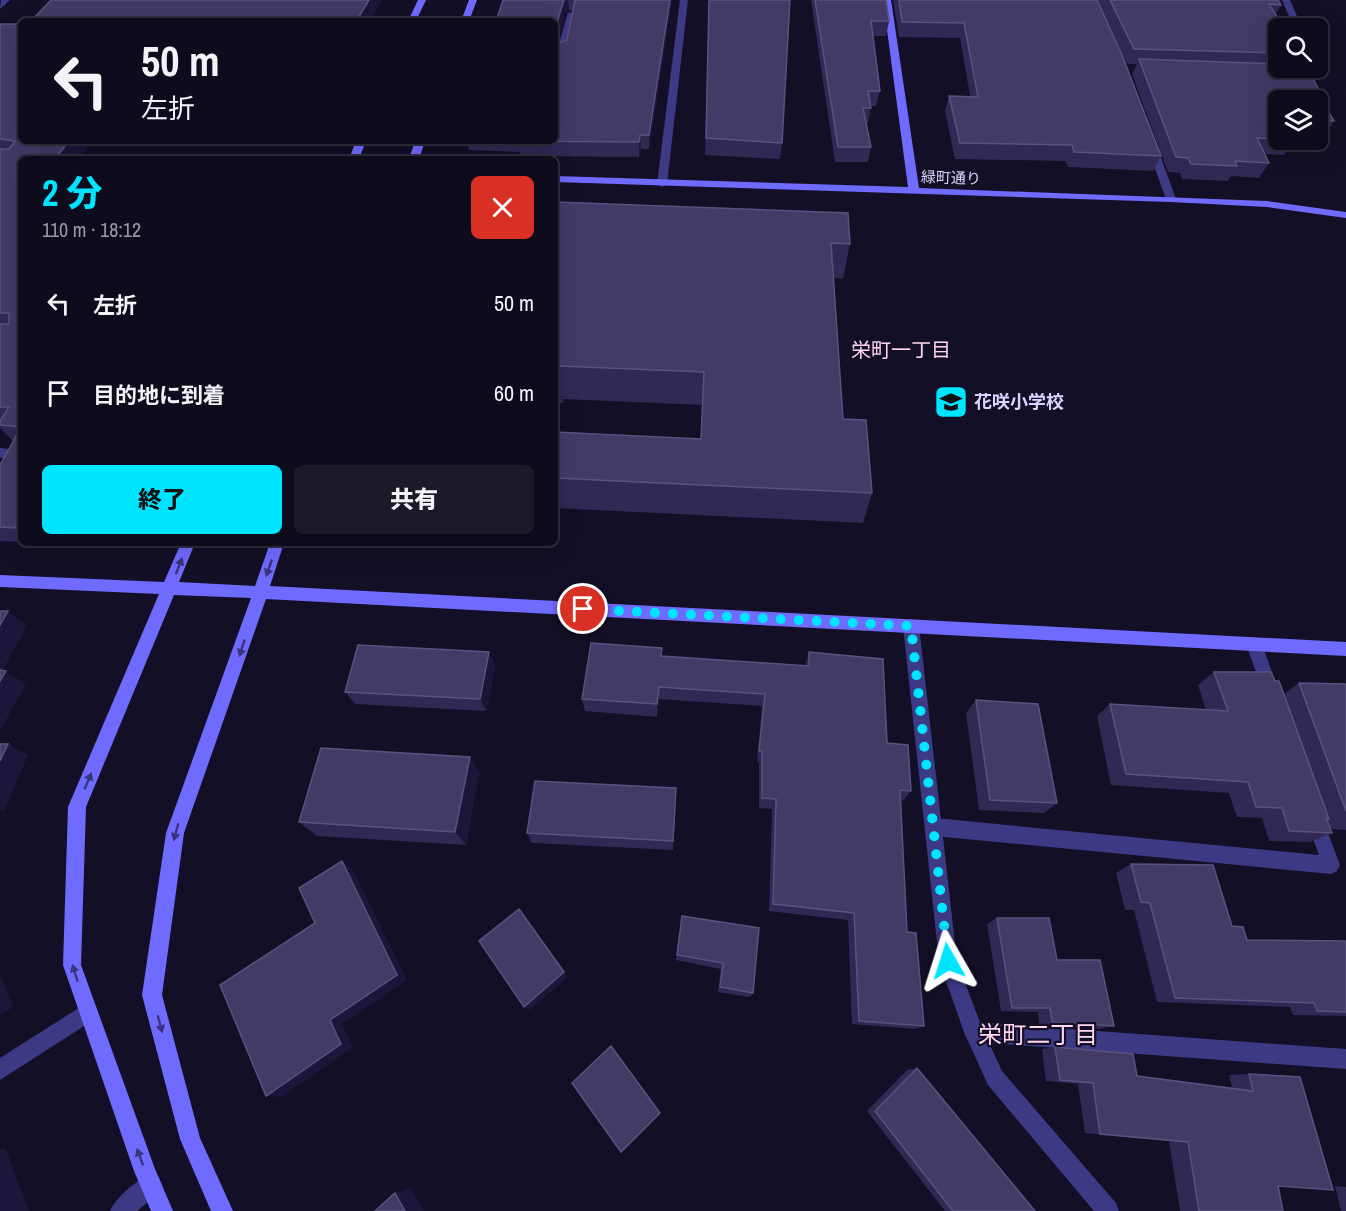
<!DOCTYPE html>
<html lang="ja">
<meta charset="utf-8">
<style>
:root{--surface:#0e0b1c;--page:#1c1929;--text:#f1f3f6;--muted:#9b9ba3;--line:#2e2b3b;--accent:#00e5ff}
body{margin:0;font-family:"Archivo Narrow","Noto Sans JP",sans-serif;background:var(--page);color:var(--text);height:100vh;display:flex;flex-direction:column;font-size:22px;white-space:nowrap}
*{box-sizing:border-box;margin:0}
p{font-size:20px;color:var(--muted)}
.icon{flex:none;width:33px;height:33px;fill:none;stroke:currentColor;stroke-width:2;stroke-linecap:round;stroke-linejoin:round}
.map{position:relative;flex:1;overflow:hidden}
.sheet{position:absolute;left:18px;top:156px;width:540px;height:390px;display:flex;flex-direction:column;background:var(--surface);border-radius:9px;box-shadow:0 6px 24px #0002,0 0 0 2px var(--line)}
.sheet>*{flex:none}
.top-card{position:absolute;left:18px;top:18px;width:540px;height:126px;border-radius:9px;box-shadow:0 6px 24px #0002,0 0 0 2px var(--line);background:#0e0b1c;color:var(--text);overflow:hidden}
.tools{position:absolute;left:1268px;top:18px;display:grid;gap:12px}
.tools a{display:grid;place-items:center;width:60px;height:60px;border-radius:9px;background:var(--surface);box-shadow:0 6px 24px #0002,0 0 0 2px var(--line);font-size:30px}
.pin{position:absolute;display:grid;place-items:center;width:51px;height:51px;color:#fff;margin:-26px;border:3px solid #fff;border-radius:50%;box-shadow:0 2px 6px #0007}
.me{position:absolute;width:66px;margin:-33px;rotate:354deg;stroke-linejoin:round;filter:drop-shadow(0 0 4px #0008)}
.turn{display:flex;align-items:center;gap:21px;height:126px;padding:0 24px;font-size:27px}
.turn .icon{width:78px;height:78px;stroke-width:2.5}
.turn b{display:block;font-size:42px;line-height:51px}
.round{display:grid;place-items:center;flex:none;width:63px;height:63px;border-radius:9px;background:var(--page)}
.summary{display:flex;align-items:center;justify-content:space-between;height:102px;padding:0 24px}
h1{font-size:36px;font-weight:800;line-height:45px;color:var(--accent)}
.button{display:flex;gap:12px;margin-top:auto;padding:12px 24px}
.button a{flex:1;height:69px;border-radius:9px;background:var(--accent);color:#111;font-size:24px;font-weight:800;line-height:69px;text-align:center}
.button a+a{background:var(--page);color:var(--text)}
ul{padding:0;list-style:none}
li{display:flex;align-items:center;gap:18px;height:90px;padding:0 24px}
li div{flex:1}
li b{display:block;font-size:22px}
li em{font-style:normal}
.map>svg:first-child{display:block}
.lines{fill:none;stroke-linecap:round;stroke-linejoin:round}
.lane{fill:#3d3a85;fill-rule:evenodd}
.street{fill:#3d3a85;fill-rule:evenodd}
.secondary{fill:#6f6bff;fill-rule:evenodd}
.wall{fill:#312854;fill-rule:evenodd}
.shaded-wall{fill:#1d163a}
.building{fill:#433a66;stroke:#5a527e;stroke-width:1.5}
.oneway{fill:#38347d}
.route{stroke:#00e5ff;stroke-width:10;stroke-dasharray:0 18}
.labels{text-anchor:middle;stroke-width:4.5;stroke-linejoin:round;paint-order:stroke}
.far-street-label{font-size:15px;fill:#d9d4ff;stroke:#130f26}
.poi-label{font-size:18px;font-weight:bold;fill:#d9d4ff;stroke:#130f26;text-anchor:start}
.neighbourhood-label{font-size:20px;fill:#ffd6f0;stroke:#130f26}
.near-neighbourhood-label{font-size:24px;fill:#ffd6f0;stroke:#130f26}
</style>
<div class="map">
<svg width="1346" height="1211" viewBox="0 0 1346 1211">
<rect width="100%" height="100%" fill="#130f26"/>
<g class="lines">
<!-- lane -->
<path class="lane" d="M568,12L575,14L566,54L555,57Z
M0,448L21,450V460L0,458Z
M1254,637L1259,639L1262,644L1278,689L1276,694L1270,696L1264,694L1262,689L1246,644L1249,639Z
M1315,811L1321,814L1340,865L1337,871L1331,874L934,836L928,833L925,827L928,821L934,818L1319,855L1306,820L1309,814Z
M974,1022L1346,1049V1069L974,1042L967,1039L964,1032L967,1025Z"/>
<!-- street -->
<path class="street" d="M1,0H10L0,9Z
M680,0H688L667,184L662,187L657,184Z
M1282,0H1290L1302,28H1294Z
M1151,141L1156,144L1176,199L1175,201H1167L1166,199L1146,144Z
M911,619L916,621L919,626L957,961L982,1028L1002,1071L1116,1203L1119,1211H1094L988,1085L964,1032L939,961L903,626L906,621Z
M88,1002L95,1005L98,1012L95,1019L0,1080V1058Z
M151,1174L159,1177L162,1185L159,1193L137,1211H110C116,1197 137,1180 151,1174Z"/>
<!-- secondary -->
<path class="secondary" d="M418,0H426L416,21H408Z
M469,0H477L469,21H461Z
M883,0H891L919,188L1267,201L1346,212V218L1267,207L1171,202L555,182V176L908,187Z
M356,141H366L359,159H349Z
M415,141H425L419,159H409Z
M181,543H195L179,582L255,586L270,543H284L270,586L1346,642V656L266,599L184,833L162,995L200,1138L233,1211H211L180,1139L142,995L166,833L251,598L174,595L86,807L81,965L155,1169L173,1211H151L134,1171L63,965L68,807L159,594L0,587V575L164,582Z"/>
</g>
<!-- wall -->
<path class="wall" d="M503,0H672L649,149H641L639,157L520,156V152L469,150L467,141H555ZM569,10L573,11L567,40L557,44L566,11Z
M709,0L782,143L780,159L705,155Z
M811,0H886L889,21L886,36H873L880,91L876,106H871L868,123H866L871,147L868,162H835Z
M893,0H1097L1161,156L1153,171L1068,167L1065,161L955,159L945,111L949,96H970L960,38L899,37Z
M1097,0H1278L1281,5L1275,15L1278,28V68L1323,97L1321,100L1334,121L1324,136L1317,135V100H1278V140H1293L1284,155L1264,154L1269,163L1259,178L1231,176L1228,181L1182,179L1180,173L1168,172L1132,74L1137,64H1127Z
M0,24L21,159V542L0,541V465L14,440H12L0,428Z
M170,141H226L224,145L171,142Z
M555,202L850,244L843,279L834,278L843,419L872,493L863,523L555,508V432L701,439L703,405L563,399V403H555Z
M809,652L887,743L911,791L903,801L901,800L907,932L924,1026L915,1029L852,1024L848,920L769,911L772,809L759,808V762H757L762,706L659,699L657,717L585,711L582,699L662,657L805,666Z
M495,665L486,711L355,704L345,692Z
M1214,672L1275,681L1284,694L1299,683L1346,684V830L1330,829L1332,833L1310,842L1269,841L1262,818L1237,817L1229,793L1111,785L1097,716L1110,704L1206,710L1198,685Z
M976,700L1057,803L1044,813L979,810L966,713Z
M470,757L479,773L466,845L317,836L299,822Z
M676,798L673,850L532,843L527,833Z
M1131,864L1232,926L1247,940L1346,941V1016L1293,1015L1290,1007L1157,1002L1134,910H1125L1116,873Z
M682,916L753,993L750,997L718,992L721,969L676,960Z
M997,918L1057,960L1114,1026L1099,1029L1039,1024L1038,1012L1001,1011L987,924Z
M1055,1047L1137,1076L1232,1088L1229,1075L1249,1074L1278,1186L1283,1211H1180L1169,1141L1085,1133L1078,1084L1046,1081L1042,1049Z
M917,1068L1035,1211H945L867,1111L907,1070Z
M1335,1186L1346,1187V1211H1341Z"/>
<!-- shaded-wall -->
<path class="shaded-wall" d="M369,0H382L371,21H357Z
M564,0H568L569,10L566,11L555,49V29Z
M670,0H672L649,149V135Z
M640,135L641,149L639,157V142Z
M69,141H92L78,159H55Z
M21,515V533L15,528Z
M8,611L27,626L0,675V625Z
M489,652L495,665L486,711L480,699Z
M6,671L26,684L0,731V681Z
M659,687V699L657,717V704Z
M8,744L28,755L4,812L0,810V761Z
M470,757L479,773L466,845L455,832Z
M342,861L353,870L407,980L342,1024L353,1047L282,1097L266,1096L330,1020Z
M519,909L568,977L530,1010L524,1007Z
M0,974L13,1007L0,1016Z
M0,1149H6L29,1211H0Z
M411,1188L424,1211H405L395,1193Z"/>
<!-- building -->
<path class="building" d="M51,0H369L357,20L353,21H31Z
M503,0H564L555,29V21H496Z
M575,0H670L649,135H640L639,142L518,141H555V44L567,40Z
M709,0H790L782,143L706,138Z
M815,0H886L889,21H871L880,91H868L871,108H863L871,147H838Z
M899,0H1097L1122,55L1161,156L1074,152L1072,145L960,143L949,96L978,97L964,23L902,22Z
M1110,0H1278L1281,5L1269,4L1284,28H1278V53L1134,49Z
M0,24H21V141H69L55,159H21V427L0,425V421L9,407H0V324H9V313H0V149H9L15,141L0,139Z
M1139,59L1278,64V68H1307L1323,97L1319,96L1334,121L1317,120V100H1278V139L1257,138L1269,163L1235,161L1237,166L1191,164L1188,158L1176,157Z
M555,202L848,213L850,244L831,243L843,419L866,420L872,493L555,478V432L701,439L704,372L558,366V370H555Z
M21,427V515L15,528L0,527V465Z
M0,611H8L0,625Z
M591,643L662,648L661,656L809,666V652L883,659L887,743L908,745L911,791L900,790L907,932L916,933L924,1026L859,1021L854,913L773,904L776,799L762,798V751H759L765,694L659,687L657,704L582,699Z
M358,645L489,652L480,699L345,692Z
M0,670L6,671L0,681Z
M1214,672H1271L1275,681H1279L1329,819L1326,818L1332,833L1289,831L1282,808L1256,807L1248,782L1126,774L1110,704L1228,711Z
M1299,683L1346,684V811Z
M976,700L1038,704L1057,803L990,800Z
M0,744H8L0,761Z
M321,748L470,757L455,832L299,822Z
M535,781L676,788L673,841L527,833Z
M342,861L397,975L330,1020L341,1044L266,1096L220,985L315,923L299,888Z
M1131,864L1213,865L1232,926L1243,927L1247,940L1346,941V1012L1317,1011L1314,1003L1175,998L1150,903L1141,902Z
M519,909L564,972L524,1007L479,941Z
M682,916L759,928L753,993L720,987L723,963L677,955Z
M997,918H1049L1057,960H1100L1114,1026L1052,1022L1050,1008H1012Z
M611,1046L660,1113L621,1152L572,1083Z
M1055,1047L1133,1054L1137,1076L1253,1091L1249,1074L1300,1077L1333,1190L1278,1186L1283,1211H1199L1188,1142L1100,1134L1093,1083L1060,1080Z
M917,1068L1035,1211H953L875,1111Z
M395,1193L405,1211H375Z"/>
<!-- one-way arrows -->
<defs><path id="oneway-solid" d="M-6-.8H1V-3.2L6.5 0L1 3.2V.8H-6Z" transform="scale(1.5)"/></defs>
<g class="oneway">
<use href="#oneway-solid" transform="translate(179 566) rotate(-69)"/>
<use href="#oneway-solid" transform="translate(269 568) rotate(109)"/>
<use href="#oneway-solid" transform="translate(242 648) rotate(108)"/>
<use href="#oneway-solid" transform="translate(88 781) rotate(-67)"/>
<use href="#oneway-solid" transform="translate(176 832) rotate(105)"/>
<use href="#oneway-solid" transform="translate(75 973) rotate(-107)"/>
<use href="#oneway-solid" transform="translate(160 1024) rotate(75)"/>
<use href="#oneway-solid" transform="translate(140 1157) rotate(-110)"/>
</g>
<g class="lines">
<!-- route -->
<path class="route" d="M583,609L911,626L948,961"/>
</g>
<!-- icons -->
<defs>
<symbol id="school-square" viewBox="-11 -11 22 22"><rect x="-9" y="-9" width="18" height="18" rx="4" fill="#00e5ff" stroke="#130f26"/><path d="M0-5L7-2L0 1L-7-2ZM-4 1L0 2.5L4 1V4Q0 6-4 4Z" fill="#111"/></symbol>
</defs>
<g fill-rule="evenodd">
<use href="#school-square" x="932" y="383" width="38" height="38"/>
</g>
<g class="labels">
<!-- far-street labels -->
<g class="far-street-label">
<text transform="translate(951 178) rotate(2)" y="5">緑町通り</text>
</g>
<!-- poi labels -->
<g class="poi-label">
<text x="974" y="408">花咲小学校</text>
</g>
<!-- neighbourhood labels -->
<g class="neighbourhood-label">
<text x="901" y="357">栄町一丁目</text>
</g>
<!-- near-neighbourhood labels -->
<g class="near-neighbourhood-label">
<text x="1038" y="1043">栄町二丁目</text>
</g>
</g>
</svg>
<div class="tools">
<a><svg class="icon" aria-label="search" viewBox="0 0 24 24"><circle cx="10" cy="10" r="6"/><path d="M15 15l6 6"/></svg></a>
<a><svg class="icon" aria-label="layers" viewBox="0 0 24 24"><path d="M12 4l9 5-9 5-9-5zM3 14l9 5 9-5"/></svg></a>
</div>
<div class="pin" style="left:583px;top:609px;background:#d93025"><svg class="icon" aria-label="arrive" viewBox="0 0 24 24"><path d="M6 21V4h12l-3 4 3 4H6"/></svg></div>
<svg class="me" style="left:948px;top:961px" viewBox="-20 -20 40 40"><path d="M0-17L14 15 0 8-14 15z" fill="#00e5ff" stroke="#fff" stroke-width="4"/></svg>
<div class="top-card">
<div class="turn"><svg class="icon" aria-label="left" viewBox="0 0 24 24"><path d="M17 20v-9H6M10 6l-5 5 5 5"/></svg><div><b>50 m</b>左折</div></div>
</div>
<section class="sheet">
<div class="summary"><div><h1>2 分</h1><p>110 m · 18:12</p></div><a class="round" style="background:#d93025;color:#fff"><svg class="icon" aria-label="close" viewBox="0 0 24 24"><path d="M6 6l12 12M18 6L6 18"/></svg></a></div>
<ul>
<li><svg class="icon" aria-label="left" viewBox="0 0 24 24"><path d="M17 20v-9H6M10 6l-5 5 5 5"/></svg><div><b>左折</b></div><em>50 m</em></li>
<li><svg class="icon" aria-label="arrive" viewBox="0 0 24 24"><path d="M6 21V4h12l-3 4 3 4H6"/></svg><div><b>目的地に到着</b></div><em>60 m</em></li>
</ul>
<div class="button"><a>終了</a><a>共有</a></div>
</section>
</div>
